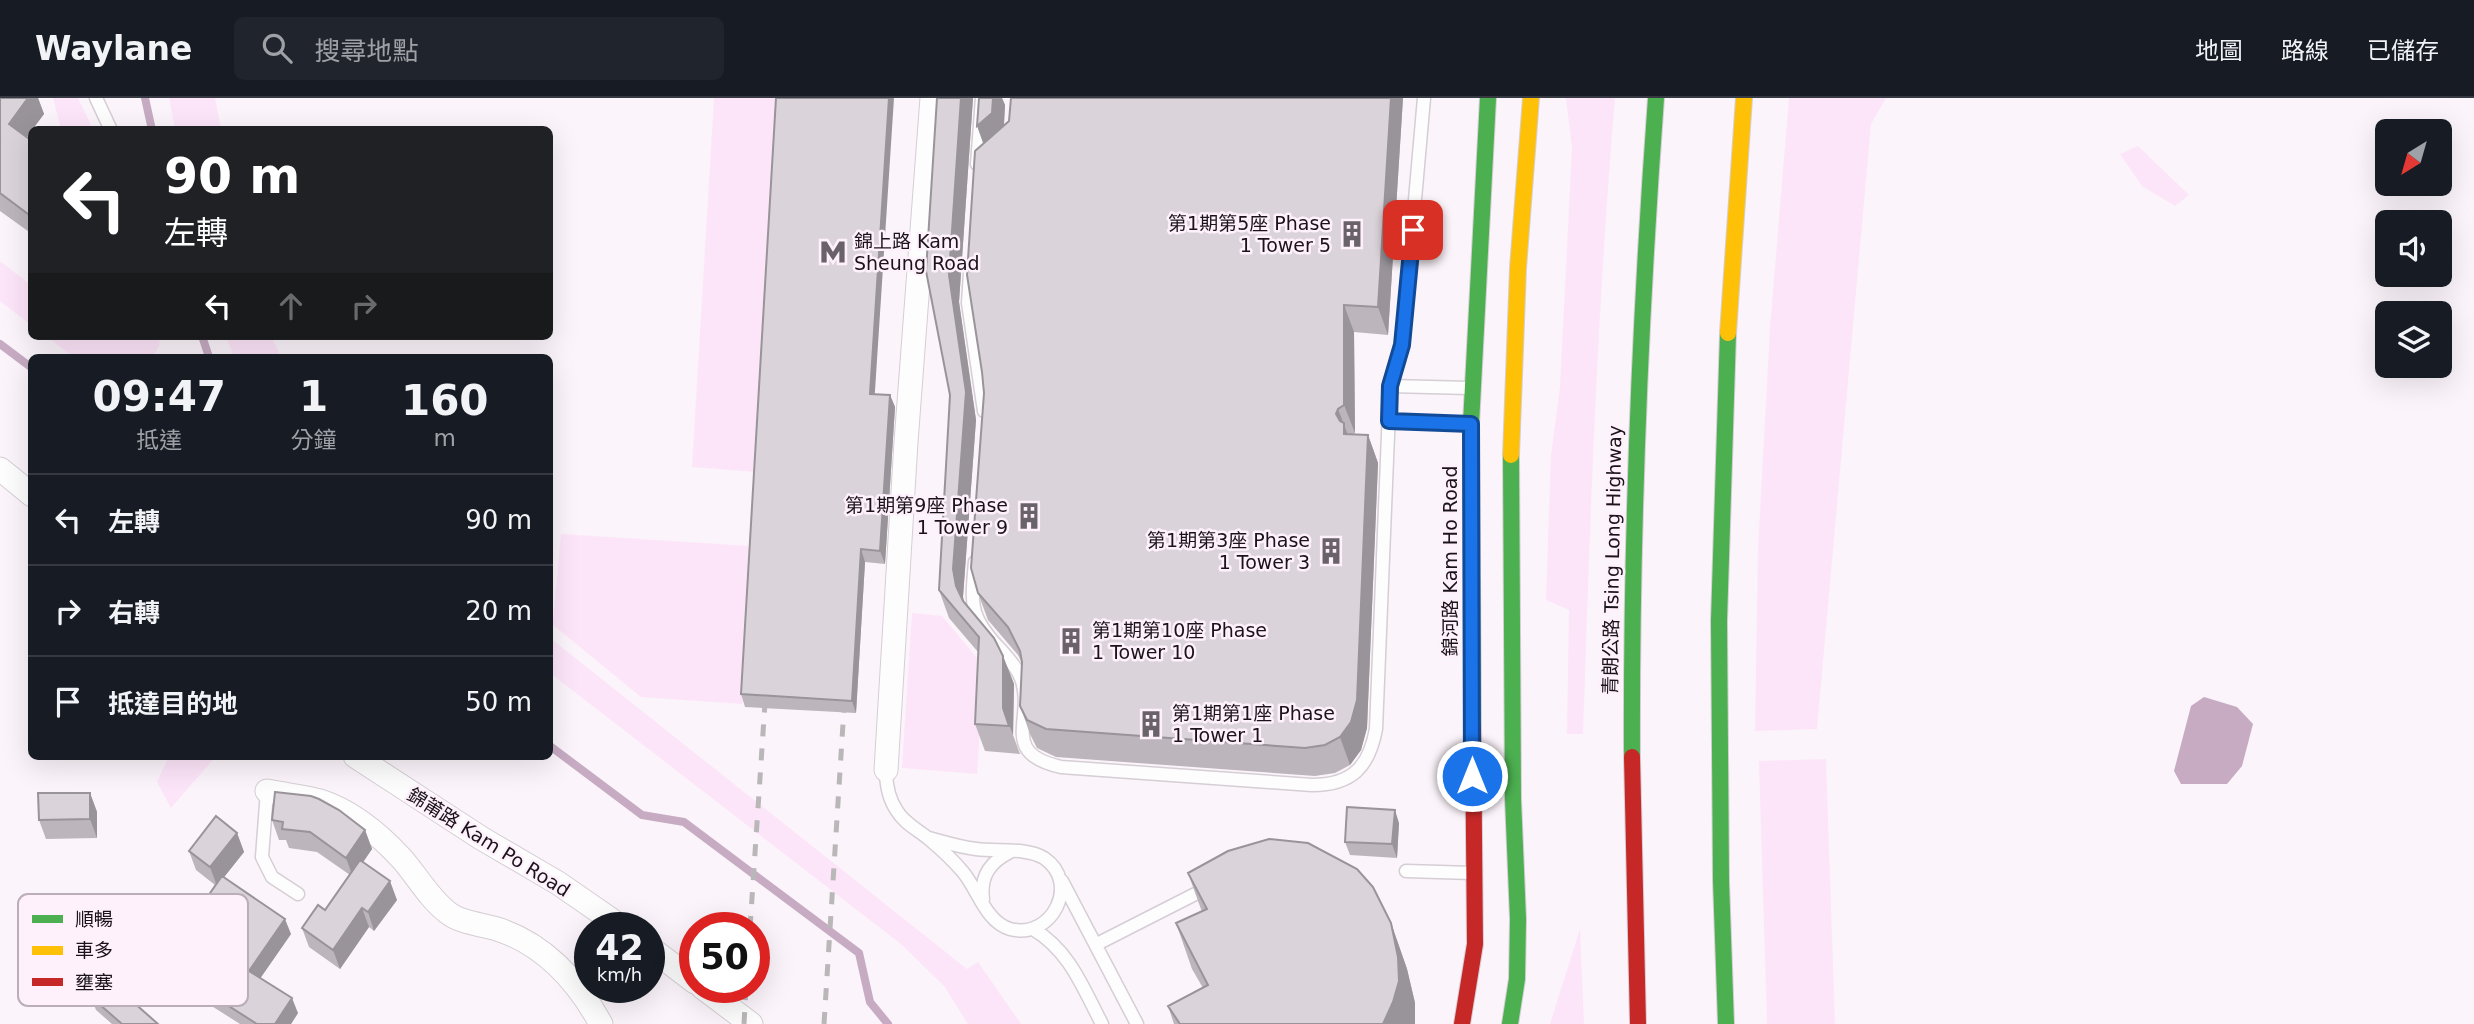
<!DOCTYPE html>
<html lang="zh-TW">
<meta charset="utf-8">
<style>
:root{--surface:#171b24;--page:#20242c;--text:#f1f3f6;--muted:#9ea1a6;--line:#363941}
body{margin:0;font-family:"DejaVu Sans","Noto Sans TC",sans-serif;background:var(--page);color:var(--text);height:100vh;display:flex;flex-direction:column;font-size:26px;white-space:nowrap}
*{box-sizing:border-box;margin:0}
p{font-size:23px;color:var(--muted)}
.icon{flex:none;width:38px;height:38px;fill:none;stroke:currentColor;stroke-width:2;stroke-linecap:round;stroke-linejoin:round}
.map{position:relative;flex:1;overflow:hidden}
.side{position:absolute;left:28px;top:256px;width:525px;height:406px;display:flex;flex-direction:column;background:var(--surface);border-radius:10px;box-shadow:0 7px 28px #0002}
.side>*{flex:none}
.hud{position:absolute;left:28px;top:28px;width:525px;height:214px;border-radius:10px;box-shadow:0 7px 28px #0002;background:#202124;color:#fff;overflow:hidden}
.needle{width:46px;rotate:217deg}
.tools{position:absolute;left:2375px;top:21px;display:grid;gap:14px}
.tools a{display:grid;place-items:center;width:77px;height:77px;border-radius:10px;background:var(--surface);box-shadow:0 7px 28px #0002;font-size:35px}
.speed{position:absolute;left:574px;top:814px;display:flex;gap:14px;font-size:35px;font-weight:700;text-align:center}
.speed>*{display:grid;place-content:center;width:91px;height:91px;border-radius:50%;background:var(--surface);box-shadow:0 7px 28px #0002;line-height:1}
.speed small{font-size:18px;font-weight:400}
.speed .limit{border:10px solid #d22;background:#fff;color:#111}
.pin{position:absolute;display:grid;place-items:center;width:60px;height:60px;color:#fff;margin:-30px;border-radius:14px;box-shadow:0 4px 10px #0006}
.me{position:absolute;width:77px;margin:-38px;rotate:0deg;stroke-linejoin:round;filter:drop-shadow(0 0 5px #0008)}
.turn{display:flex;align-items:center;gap:24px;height:147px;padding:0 21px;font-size:32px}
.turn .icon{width:91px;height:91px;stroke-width:2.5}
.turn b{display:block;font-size:49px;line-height:60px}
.lanes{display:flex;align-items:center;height:66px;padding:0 21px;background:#0003;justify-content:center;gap:35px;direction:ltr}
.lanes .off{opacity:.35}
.eta{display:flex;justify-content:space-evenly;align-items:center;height:119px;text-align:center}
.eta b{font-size:42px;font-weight:600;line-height:49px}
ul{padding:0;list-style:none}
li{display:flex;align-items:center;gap:21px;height:91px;padding:0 21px;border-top:2px solid var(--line)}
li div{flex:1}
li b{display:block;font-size:26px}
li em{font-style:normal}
header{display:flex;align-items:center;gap:42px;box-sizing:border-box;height:98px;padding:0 35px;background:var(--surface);border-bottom:2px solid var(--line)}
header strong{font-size:33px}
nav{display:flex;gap:38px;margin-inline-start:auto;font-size:24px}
.search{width:490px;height:63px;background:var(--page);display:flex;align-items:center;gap:18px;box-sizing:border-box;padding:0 24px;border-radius:10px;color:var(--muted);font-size:26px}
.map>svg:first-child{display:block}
.green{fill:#fde5f9}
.water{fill:#c6abc3}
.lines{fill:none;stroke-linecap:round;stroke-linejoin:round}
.stream{stroke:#c6abc3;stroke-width:8}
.lane-casing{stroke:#d5ced4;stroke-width:15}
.street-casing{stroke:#d5ced4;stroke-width:25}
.fast-casing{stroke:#d5ced4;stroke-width:18}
.slow-casing{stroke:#d5ced4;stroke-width:18}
.jam-casing{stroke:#d5ced4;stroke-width:18}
.lane{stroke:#fefdfe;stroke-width:12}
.street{stroke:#fefdfe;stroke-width:23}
.fast{stroke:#4caf50;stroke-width:16}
.slow{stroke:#ffc107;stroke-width:16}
.jam{stroke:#c62828;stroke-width:16}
.rail{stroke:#bab7b9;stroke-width:5;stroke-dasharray:12 12;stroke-linecap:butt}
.wall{fill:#bcb5bb}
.shaded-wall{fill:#999499}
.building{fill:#dbd3da;stroke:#999499;stroke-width:2}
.route-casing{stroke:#114b97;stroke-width:18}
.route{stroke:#1a73e8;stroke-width:12}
.labels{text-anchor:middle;stroke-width:5;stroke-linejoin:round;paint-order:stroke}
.poi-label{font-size:19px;fill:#1a1319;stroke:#fef1fc;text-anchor:end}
.street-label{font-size:19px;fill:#1a1319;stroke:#fef1fc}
.key{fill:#fef1fc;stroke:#baaeb8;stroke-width:2}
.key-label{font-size:19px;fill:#1a1319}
</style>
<header>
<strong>Waylane</strong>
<div class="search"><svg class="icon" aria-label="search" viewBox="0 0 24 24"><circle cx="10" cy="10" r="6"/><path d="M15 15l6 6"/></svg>搜尋地點</div>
<nav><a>地圖</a><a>路線</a><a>已儲存</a></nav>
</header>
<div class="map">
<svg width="2474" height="926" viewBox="0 0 2474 926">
<rect width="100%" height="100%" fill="#fbf4fa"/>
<!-- green -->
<path class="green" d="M53,0H78L93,31H61Z
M169,0H215L221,31H175Z
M714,0H776L755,374L692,369Z
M1566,0H1615C1597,212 1590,424 1583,636H1567L1569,512L1546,502L1551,357L1560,289L1572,50Z
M1789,0H1886L1871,26L1817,631L1755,633L1758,451L1770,230Z
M2138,48L2189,97L2175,108L2142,88L2120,56Z
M0,163L31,187V227L0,203Z
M46,238H160L159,248L153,259H73Z
M226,238H271L281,259H234Z
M561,436L750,448L742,606L641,599L553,527L550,540L967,871L978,864L1021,926H968L944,888L901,846L550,575V524L553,525Z
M912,515L942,518L984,568L977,676L902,670Z
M169,658H216L171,710L157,684Z
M1826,661L1835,926H1767L1759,663Z
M1580,831L1584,926H1550Z"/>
<!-- water -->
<path class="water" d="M2204,599L2237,609L2253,626L2242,668L2227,686H2181L2174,673L2191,608Z"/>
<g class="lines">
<!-- stream -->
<path class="stream" d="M145,0L152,32
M202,238L209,259
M0,246L32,270
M550,648L642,717L684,724L859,855L870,904L888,926"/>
<defs>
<path id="lane" d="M96,0L111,32
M977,66L982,0
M970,175L968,205L984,313
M1390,288L1470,290
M1389,323L1471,326
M975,464C971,507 969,519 1001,552C1009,561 1018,571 1022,583C1034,622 999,655 1061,669L1312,687C1352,687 1369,669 1376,631L1390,288L1402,248L1424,0
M886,672C886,687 888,700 897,713C904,725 918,732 929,741C941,751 953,762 963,774C978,792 986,824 1010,831C1052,842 1081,785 1044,760C1026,749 997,754 976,751C960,749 944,744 929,740
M267,693L262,759L272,779L298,796
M1406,773L1472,775
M1062,783L1137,926
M983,801C980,778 990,764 1010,754
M1033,831C1070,853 1083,890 1102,926
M1097,846L1209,789"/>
<path id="street" d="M0,371L32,397
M355,658L481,740L558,785L623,830
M886,672L906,344L932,0
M267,693C284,696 303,699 320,703C351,713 380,737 402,761C417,778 429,800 447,814C460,825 481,826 497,831C544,846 578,884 601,926
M649,849L695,884
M702,889L751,926"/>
<path id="fast" d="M1473,630L1471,326L1488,0
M1632,659C1631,439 1640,219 1656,0
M1510,926L1517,881L1518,821L1513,701L1511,357
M1726,926L1721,783L1719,523L1728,235"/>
<path id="slow" d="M1728,235L1744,0
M1511,357L1518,170L1531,0"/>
<path id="jam" d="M1632,659L1638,926
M1462,926L1475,846L1473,630"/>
</defs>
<!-- lane casing -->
<use href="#lane" class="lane-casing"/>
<!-- street casing -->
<use href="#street" class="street-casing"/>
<!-- fast casing -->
<use href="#fast" class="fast-casing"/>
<!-- slow casing -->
<use href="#slow" class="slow-casing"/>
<!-- jam casing -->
<use href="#jam" class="jam-casing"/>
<!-- lane -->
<use href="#lane" class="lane"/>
<!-- street -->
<use href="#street" class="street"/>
<!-- fast -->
<use href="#fast" class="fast"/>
<!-- slow -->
<use href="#slow" class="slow"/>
<!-- jam -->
<use href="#jam" class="jam"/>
<!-- rail -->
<path class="rail" d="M750,830L766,590
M744,926L746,889
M824,926L845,594"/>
</g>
<!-- wall -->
<path class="wall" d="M0,0H38L44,16L26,39L32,43V136L0,113Z
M937,0H973L959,204L976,322L963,499L964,506L1003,558L1014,586L1013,637L1020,656L985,653L975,626L978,554L949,520L939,492L950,297Z
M979,0H1002L1005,7L1004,27L1403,0L1388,237L1354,234L1355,335L1353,336L1368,337L1378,365L1367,630L1361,652L1350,667L1335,675L1315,678L1056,659L1037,650L1030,636L1020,608L1022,565L1018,557L988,522L978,495L984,295L983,45Z
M875,296L890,297L895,309L885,466L865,464L856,615L745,609L741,596Z
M90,695L97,714V740L46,741L39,722Z
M272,722L365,732L372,751L363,764L397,802L374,833L369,829L340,871L309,849L302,830L325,812L350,777L317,754L289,750L286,742H279Z
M1399,725L1397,760L1350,757L1345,744Z
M237,735L244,754L224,779L291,836L260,880L298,915L291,926H240L196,898L191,884L193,881L145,851L140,836L183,834L215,787L196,772L189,753Z
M1188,775L1391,825L1407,871L1415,905V926H1174L1168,908L1203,890L1192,871L1176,825L1202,814Z
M91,899L158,926H112L96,912Z"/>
<!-- shaded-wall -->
<path class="shaded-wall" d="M28,0H38L44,16L18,51L9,26Z
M889,0H894L874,308L870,296Z
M961,0H973L959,204L976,322L963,499L966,516L956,488L953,471L949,177Z
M993,0H1002L1005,7L1003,43L987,56L977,28Z
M1391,0H1403L1388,237L1378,209Z
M1344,207L1354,234L1355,335L1344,307Z
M890,297L895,309L885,466L880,453Z
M1338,311L1354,353V363L1336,316Z
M1368,337L1378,365L1367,630L1361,652L1350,667L1340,639Z
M861,451L865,464L856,615L852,603Z
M1003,558L1014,586L1013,637L1003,610Z
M90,695L97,714V740L90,721Z
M1395,712L1399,725L1397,760L1392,746Z
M365,732L372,751L353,779L346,760Z
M237,735L244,754L217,788L210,769Z
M390,783L397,802L374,833L368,814Z
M362,810L369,829L340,871L333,852Z
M285,821L291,836L255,888L249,873Z
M1391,825L1407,871L1415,905V926H1383Z
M292,900L298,915L291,926H275Z"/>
<!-- building -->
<path class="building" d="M0,0H28L9,26L32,43V119L0,95Z
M776,0H889L870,296L890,297L880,453L861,451L852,603L741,596Z
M937,0H961L949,177L966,294L953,471L956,488L963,503L994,540L1003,558V610L1009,628L975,626L979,539L939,492L950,297L926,173Z
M979,0H993L992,15L977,28Z
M1011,0H1391L1378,209L1344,207V307L1338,311L1336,316L1340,323L1344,325V336L1368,337L1357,602L1351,624L1340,639L1325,647L1305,650L1046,631L1027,622L1020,608L1022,564L1020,553L1008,529L978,495L971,470L984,295L982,274L967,177L975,53L1009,23Z
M275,694L311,698L319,701L339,712L365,732L346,760L310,734L282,731L283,724L272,722Z
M38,695H90V721L39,722Z
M1347,709L1395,712L1392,746L1345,744Z
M216,718L237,735L210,769L189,753Z
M1269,741L1308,745L1357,771L1373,789L1391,825L1398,859L1399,883L1393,904L1383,926H1180L1168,908L1208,887L1176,825L1207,811L1188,775L1228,753Z
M360,762L390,783L368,814L362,810L333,852L302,830L318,807L325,812Z
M222,778L285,821L249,873L292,900L275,926H257L191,884L198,873L140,836L153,815L183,834Z
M107,881L158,926H122L91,899Z"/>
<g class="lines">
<defs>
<path id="route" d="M1413,132L1402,247L1390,288L1389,323L1471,326L1472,678"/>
</defs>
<!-- route casing -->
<use href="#route" class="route-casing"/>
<!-- route -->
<use href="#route" class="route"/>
</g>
<!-- icons -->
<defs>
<symbol id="building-bare" viewBox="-9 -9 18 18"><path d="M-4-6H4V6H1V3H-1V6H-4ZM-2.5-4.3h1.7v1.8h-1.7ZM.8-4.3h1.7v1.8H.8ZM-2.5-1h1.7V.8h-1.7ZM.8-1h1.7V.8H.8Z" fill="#696268" stroke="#fef1fc" stroke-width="2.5" paint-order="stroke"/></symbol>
<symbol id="metro-bare" viewBox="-9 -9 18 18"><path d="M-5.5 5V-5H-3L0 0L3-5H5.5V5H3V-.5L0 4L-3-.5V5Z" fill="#696268" stroke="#fef1fc" stroke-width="2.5" paint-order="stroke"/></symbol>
</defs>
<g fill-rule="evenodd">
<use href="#building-bare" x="1333" y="117" width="38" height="38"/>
<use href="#metro-bare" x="814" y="135" width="38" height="38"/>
<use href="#building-bare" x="1010" y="399" width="38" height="38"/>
<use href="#building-bare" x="1312" y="434" width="38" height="38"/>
<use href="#building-bare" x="1052" y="524" width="38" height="38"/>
<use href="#building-bare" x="1132" y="607" width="38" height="38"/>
</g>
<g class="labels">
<!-- poi labels -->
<g class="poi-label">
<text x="1331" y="132">第1期第5座 Phase<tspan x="1331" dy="22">1 Tower 5</tspan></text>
<text x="854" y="150" text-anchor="start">錦上路 Kam<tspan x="854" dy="22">Sheung Road</tspan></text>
<text x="1008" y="414">第1期第9座 Phase<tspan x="1008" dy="22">1 Tower 9</tspan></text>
<text x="1310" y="449">第1期第3座 Phase<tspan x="1310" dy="22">1 Tower 3</tspan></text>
<text x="1092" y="539" text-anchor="start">第1期第10座 Phase<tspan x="1092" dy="22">1 Tower 10</tspan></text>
<text x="1172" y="622" text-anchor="start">第1期第1座 Phase<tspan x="1172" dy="22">1 Tower 1</tspan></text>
</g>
<!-- street labels -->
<g class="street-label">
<text transform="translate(1612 462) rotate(-89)" y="7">青朗公路 Tsing Long Highway</text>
<text transform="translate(1450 463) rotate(-90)" y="7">錦河路 Kam Ho Road</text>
<text transform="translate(489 744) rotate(32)" y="7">錦莆路 Kam Po Road</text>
</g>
</g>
<!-- legend -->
<rect x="18" y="796" width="230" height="112" rx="10" class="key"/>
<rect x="32" y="817" width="31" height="8" fill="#4caf50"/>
<rect x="32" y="848" width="31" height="9" fill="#ffc107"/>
<rect x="32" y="880" width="31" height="8" fill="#c62828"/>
<g class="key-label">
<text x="75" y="828">順暢</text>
<text x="75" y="859">車多</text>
<text x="75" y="891">壅塞</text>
</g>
</svg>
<div class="tools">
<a><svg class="needle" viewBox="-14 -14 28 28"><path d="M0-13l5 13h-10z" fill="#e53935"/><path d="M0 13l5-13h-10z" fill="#9ea1a6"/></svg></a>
<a><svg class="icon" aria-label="sound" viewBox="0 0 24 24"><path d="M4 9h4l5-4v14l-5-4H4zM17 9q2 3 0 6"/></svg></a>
<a><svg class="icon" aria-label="layers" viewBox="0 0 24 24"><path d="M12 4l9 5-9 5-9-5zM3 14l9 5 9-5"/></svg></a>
</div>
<div class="speed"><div>42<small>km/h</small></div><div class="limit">50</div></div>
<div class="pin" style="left:1413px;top:132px;background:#d93025"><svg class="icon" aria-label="arrive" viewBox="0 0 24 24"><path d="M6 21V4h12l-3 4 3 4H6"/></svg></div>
<svg class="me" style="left:1472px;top:678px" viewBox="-20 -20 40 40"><circle r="17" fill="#1a73e8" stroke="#fff" stroke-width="3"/><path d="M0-11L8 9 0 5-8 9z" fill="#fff"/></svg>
<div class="hud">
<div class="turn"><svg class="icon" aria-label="left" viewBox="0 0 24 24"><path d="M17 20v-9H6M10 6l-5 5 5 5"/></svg><div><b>90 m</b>左轉</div></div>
<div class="lanes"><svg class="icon" aria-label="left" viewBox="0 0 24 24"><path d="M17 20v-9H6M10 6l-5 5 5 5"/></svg><svg class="icon off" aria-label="ahead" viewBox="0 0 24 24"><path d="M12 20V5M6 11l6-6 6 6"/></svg><svg class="icon off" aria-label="right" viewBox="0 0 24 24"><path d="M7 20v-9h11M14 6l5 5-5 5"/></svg></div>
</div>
<section class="side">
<div class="eta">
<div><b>09:47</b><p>抵達</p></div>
<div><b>1</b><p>分鐘</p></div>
<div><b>160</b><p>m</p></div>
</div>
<ul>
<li><svg class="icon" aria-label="left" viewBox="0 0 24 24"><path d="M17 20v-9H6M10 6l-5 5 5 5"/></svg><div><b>左轉</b></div><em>90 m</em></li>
<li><svg class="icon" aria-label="right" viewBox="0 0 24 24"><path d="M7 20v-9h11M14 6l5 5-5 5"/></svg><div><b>右轉</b></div><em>20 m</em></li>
<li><svg class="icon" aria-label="arrive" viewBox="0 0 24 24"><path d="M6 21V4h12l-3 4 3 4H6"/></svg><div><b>抵達目的地</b></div><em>50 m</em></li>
</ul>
</section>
</div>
